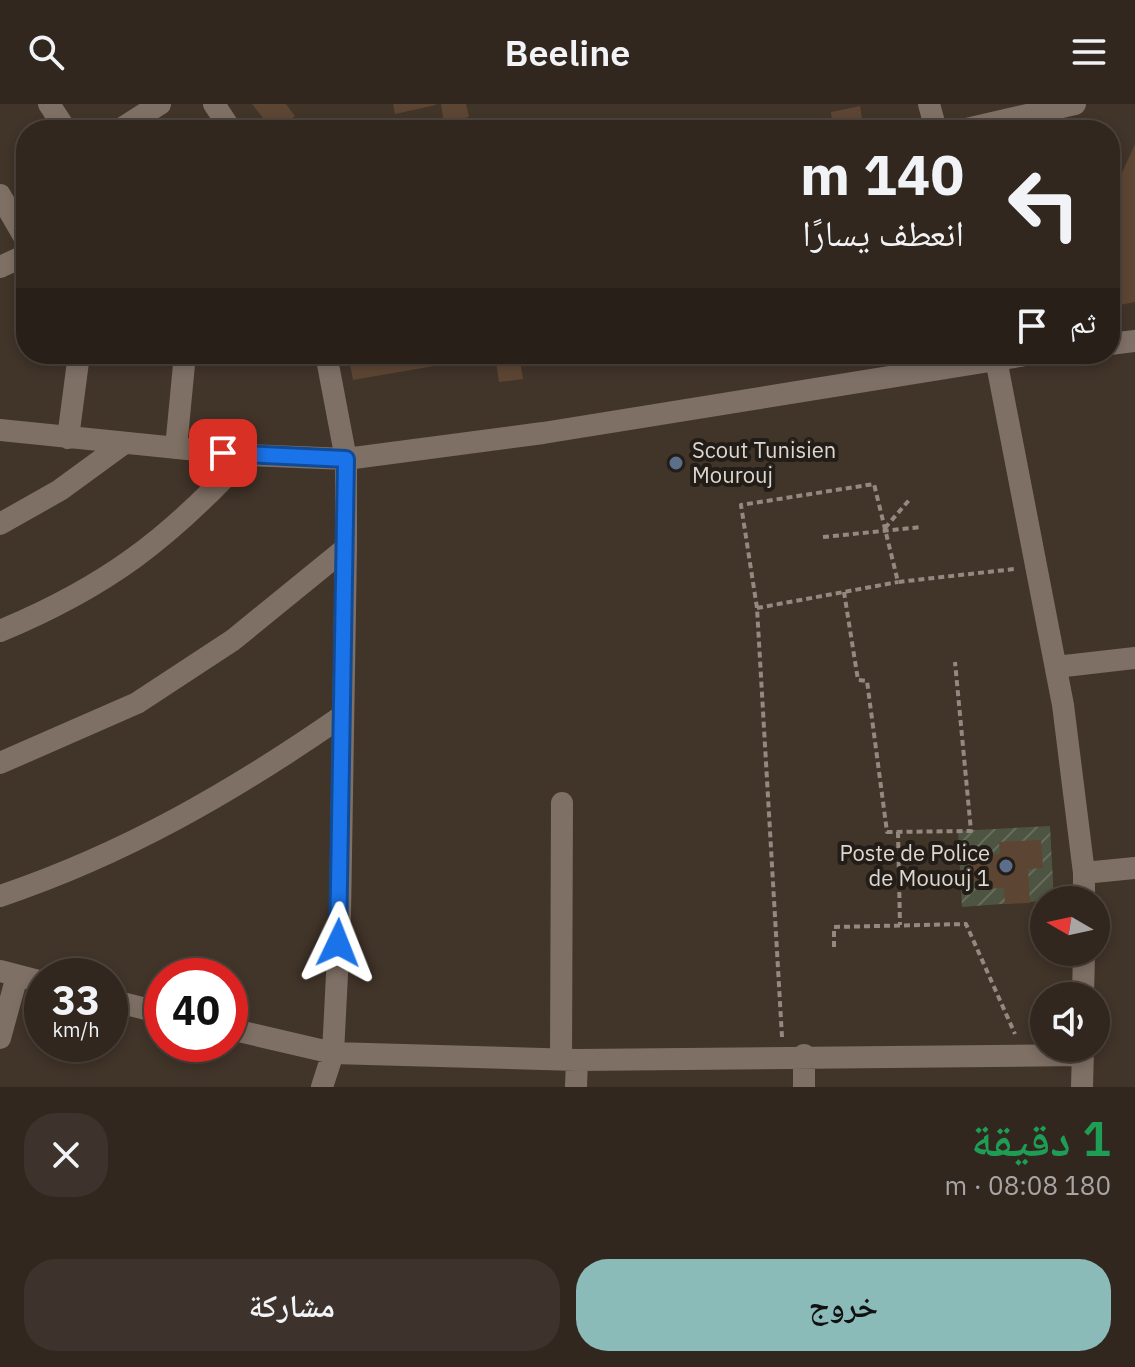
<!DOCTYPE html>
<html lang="ar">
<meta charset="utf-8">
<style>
:root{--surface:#31271f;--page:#3d332c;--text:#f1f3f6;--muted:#a8a5a4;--line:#4c443d;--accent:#8bbbb9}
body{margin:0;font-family:"IBM Plex Sans","Noto Naskh Arabic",sans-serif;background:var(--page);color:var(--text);direction:rtl;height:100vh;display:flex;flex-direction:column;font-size:30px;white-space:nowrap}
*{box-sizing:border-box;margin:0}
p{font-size:26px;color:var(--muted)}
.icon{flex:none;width:44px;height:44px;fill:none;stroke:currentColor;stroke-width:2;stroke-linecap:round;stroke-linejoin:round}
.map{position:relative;height:983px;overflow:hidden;direction:ltr}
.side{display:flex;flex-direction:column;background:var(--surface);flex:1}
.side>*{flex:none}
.banner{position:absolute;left:16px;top:16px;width:1104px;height:244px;border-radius:32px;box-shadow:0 4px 12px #0003,0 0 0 2px var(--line);direction:rtl;background:#31271f;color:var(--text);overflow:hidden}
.needle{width:52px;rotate:279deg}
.tools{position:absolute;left:1030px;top:782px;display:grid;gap:16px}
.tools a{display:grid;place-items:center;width:80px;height:80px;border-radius:50%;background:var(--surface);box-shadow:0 4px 12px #0003,0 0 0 2px var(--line);font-size:40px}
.speed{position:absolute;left:24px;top:854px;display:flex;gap:16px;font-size:40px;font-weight:700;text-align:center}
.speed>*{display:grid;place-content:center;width:104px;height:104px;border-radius:50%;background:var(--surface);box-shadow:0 4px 12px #0003,0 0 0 2px var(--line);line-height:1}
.speed small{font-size:20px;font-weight:400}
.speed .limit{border:12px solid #d22;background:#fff;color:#111}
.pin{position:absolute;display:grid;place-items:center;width:68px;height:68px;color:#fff;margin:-34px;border-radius:16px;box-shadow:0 4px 12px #0006}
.me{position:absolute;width:88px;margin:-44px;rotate:2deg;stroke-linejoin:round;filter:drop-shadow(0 0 6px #0008)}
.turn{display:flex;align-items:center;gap:28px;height:168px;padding:0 24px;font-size:36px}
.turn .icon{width:104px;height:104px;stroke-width:2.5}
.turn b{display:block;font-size:56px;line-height:68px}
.then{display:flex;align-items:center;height:76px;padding:0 24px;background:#0003;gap:16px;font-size:30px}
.round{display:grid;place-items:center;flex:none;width:84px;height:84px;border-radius:32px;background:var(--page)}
.summary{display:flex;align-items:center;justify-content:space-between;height:136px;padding:0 24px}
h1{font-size:48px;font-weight:600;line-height:60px;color:#1e9e55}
.primary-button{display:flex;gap:16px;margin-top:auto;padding:16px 24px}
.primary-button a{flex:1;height:92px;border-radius:32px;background:var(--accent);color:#111;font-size:32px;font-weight:600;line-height:92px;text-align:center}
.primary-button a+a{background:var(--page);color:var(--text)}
header{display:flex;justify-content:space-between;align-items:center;height:104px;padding:0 24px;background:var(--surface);font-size:36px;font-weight:600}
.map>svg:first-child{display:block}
.garden{fill:url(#garden-furrows)}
.building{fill:#5d4533}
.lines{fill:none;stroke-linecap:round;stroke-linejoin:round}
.path{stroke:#948981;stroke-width:4;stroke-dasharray:6 4;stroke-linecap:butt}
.minor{stroke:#7f7065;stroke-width:22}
.route-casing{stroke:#114b97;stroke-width:20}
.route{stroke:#1a73e8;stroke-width:14}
.service-dot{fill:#5c6f8a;stroke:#231d18;stroke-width:3}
.labels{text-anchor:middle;stroke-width:8;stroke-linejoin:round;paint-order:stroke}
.poi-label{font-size:22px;fill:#dfd6d0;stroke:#231d18;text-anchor:start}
</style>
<header><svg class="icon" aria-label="menu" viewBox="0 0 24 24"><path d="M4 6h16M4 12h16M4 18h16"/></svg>Beeline<svg class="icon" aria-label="search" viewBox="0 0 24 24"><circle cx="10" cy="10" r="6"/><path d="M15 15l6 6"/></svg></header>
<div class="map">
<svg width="1135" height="983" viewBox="0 0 1135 983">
<defs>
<pattern id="garden-furrows" width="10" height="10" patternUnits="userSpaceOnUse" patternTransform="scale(2)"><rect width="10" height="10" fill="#4e5442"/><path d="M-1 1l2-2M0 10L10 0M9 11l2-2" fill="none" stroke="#676c5c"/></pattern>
</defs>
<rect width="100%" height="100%" fill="#413429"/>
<!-- garden -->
<path class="garden" d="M1050,722L1054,796L962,803L958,727Z"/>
<!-- building -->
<path class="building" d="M252,0H286L295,12L279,26H272Z
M393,0H436V1L395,10Z
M441,0H466L469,13L444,19Z
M860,2L864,26H833L831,8Z
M1135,40V198L1110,203V95Z
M348,250H492V252L353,276Z
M495,250H519L523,275L499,278Z
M1041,736L1043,764L1028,765L1030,799L1005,800L1004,784L982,785L981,777L969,778L968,752L1000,750L999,738Z"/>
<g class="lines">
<!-- path -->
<path class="path" d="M885,424L910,395
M823,433L922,423
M844,488L858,576L867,577L887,728L971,727L955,558
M757,504L898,478
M898,728L900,821
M834,843V823L966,820L1015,930
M782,933L757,504L741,401L874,380L898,478L1014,465"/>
<!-- minor -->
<path class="minor" d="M49,0L66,26
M214,0L231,26
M929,0L936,26
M119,26L160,0
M962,26L1075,0
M0,91L26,136
M0,163L26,151
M1110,240L1135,237
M995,250L1063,601L1084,769V796
M0,326L246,351L346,355L543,329L1032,250
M68,334L79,250
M176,344L185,250
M0,420L60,386L123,340
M0,527C106,483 169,435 246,351
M1056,563L1135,554
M0,659L137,599L233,536L346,444
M1084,769L1135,764
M0,792C125,750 234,687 342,612
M0,867L42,878
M1083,892L1084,848
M110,896L162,909
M230,925L333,949L577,956L1083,951
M0,934L17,872
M804,951V983
M561,955L562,699
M322,983L333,949L340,812L346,444V355L326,250
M576,983L577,956
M1082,983L1083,944"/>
</g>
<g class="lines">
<defs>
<path id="route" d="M223,349L346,355L338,839"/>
</defs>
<!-- route casing -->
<use href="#route" class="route-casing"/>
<!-- route -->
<use href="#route" class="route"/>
</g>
<!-- markers -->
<g class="service-dot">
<circle cx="676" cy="359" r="8"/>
<circle cx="1006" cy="762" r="8"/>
</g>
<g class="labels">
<!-- poi labels -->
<g class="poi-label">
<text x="692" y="354">Scout Tunisien<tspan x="692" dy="25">Mourouj</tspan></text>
<text x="990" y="757" text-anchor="end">Poste de Police<tspan x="990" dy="25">de Mououj 1</tspan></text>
</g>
</g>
</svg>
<div class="tools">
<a><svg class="needle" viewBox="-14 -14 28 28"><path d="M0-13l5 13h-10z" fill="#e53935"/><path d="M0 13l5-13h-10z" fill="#a8a5a4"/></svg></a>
<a><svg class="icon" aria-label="sound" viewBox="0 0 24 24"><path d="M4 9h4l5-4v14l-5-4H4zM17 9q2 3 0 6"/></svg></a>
</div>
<div class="speed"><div>33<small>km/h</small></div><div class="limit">40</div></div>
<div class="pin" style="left:223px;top:349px;background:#d93025"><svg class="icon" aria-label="arrive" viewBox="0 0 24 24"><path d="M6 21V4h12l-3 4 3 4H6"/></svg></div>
<svg class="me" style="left:338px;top:839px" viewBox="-20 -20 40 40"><path d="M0-17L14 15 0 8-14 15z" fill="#1a73e8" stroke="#fff" stroke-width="4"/></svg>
<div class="banner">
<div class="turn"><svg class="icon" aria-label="left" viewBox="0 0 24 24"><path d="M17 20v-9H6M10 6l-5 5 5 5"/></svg><div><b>140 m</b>انعطف يسارًا</div></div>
<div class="then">ثم<svg class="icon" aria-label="arrive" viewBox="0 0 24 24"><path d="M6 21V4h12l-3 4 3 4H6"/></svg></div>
</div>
</div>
<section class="side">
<div class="summary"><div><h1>1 دقيقة</h1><p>180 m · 08:08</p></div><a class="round"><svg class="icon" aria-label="close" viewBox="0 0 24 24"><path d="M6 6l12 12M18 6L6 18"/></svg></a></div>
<div class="primary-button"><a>خروج</a><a>مشاركة</a></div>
</section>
